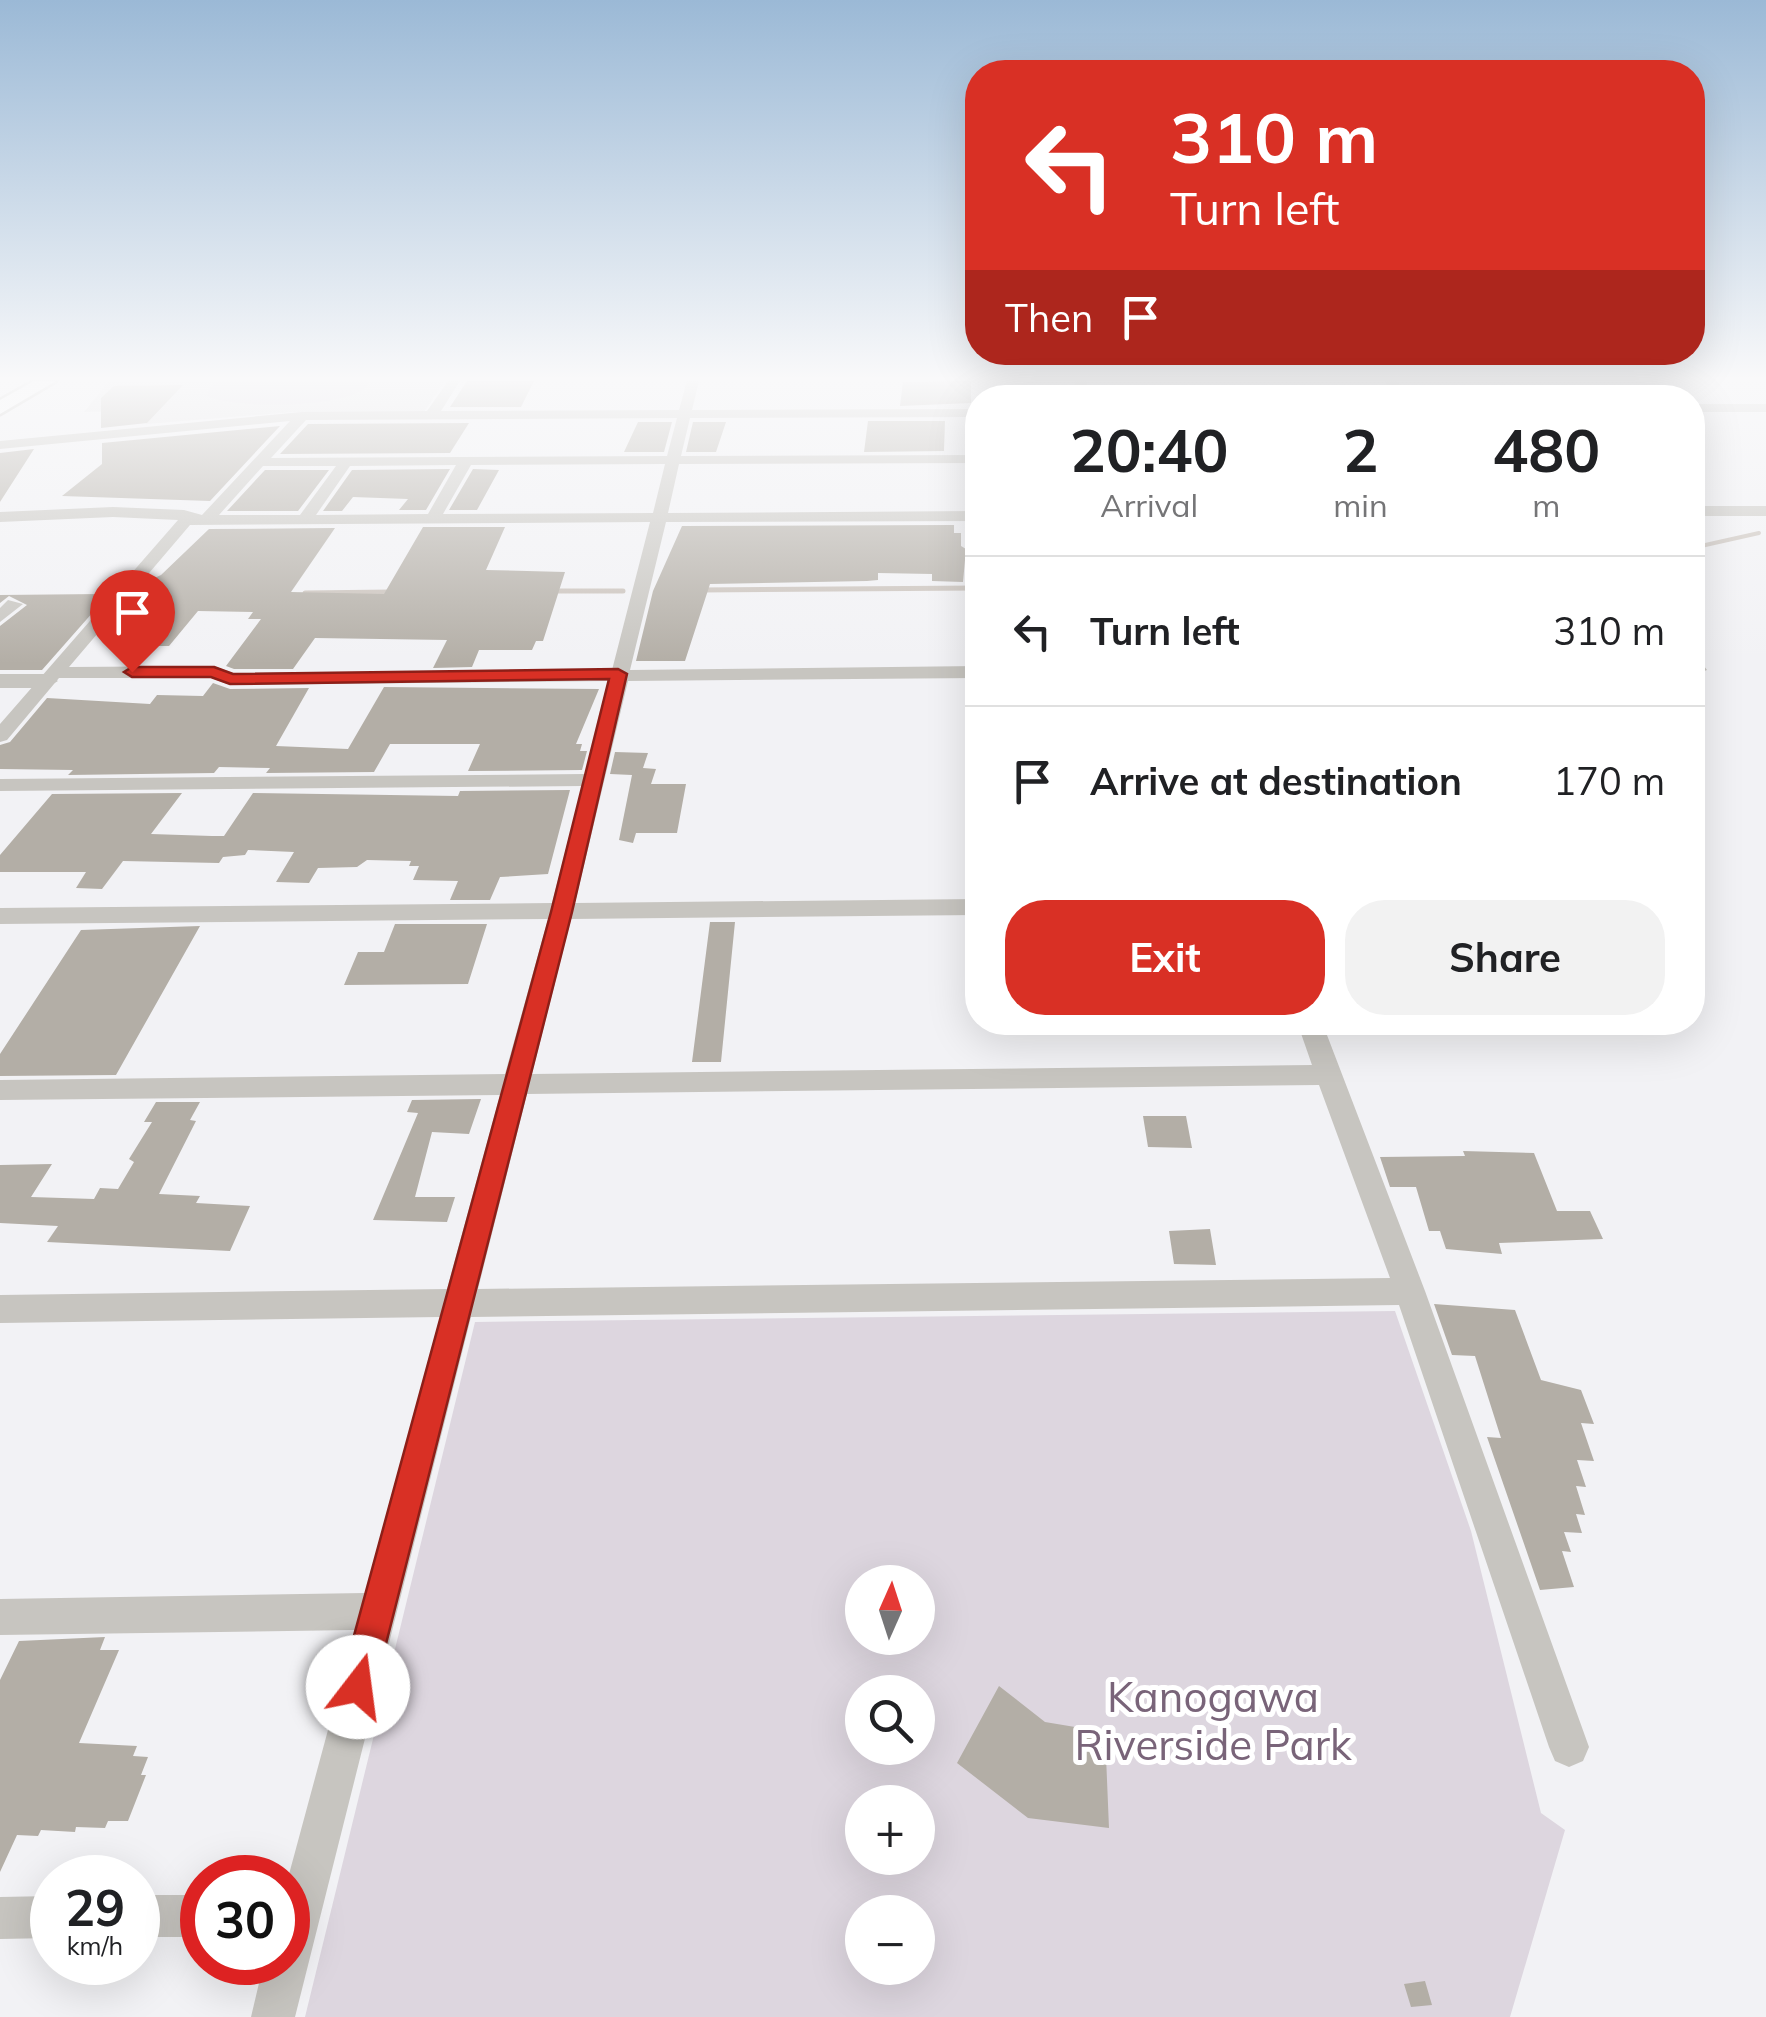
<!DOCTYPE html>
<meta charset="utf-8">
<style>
:root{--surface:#fff;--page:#f2f2f2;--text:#202124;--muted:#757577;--line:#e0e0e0;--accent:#d93025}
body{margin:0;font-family:Mulish,sans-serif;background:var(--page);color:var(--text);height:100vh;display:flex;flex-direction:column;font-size:38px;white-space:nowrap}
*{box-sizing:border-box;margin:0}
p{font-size:32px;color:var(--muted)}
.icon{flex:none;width:55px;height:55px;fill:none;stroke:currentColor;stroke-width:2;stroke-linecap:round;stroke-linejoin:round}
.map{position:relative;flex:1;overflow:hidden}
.drawer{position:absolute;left:965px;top:385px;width:740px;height:650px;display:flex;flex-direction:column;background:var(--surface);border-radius:40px;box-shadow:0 10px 40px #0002}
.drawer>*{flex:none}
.hud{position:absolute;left:965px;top:60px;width:740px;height:305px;border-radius:40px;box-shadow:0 10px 40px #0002;background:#d93025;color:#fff;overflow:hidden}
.needle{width:65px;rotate:3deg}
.buttons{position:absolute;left:845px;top:1565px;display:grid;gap:20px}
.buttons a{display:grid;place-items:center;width:90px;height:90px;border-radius:50%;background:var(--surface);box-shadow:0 10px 40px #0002;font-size:50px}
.speed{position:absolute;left:30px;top:1855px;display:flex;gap:20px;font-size:50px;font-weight:700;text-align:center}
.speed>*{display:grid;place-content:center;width:130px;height:130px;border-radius:50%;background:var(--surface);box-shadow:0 10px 40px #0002;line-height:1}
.speed small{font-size:25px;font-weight:400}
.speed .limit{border:15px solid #d22;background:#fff;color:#111}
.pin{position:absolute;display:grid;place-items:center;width:85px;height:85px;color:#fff;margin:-102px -42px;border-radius:50% 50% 50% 0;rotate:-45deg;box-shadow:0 0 10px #0007}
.pin .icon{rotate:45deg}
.me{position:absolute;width:110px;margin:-55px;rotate:15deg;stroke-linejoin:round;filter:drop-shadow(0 0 8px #0008)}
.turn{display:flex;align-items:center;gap:35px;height:210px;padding:0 40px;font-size:45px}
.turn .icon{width:130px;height:130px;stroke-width:2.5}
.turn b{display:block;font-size:70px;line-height:85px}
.then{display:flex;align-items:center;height:95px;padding:0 40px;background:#0003;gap:20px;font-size:38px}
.eta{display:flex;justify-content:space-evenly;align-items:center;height:170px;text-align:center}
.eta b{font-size:60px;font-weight:700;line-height:70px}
.button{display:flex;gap:20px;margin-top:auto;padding:20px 40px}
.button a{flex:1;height:115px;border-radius:40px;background:var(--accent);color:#fff;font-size:40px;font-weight:700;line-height:115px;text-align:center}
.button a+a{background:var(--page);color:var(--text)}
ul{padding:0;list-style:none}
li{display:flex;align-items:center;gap:30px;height:150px;padding:0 40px;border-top:2px solid var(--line)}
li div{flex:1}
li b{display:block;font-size:38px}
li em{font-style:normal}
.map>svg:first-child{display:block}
.built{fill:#e3e2e3}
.green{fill:#ddd6df;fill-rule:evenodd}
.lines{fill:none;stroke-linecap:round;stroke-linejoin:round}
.stream-far1{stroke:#c9c1ba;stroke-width:4}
.stream{stroke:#c9c1ba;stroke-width:5}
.building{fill:#b3aea6}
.secondary-casing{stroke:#bab7b1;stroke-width:5}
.minor{fill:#c7c5c0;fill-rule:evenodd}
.tertiary{fill:#c7c5c0;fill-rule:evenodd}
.secondary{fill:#fff;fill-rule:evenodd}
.route{fill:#d93025;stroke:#8d1f18;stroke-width:2.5}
.labels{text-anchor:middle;stroke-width:10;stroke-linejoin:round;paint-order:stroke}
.near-park-label{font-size:42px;fill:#796479;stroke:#fff}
</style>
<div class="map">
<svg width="1766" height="2017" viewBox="0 0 1766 2017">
<rect width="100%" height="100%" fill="#f2f2f5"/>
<!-- built -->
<path class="built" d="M58,381H445L424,412H293L146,424L152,410L84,412L108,382Z"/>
<!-- green -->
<path class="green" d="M219,381H367L369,384C352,409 233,409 207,396L210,387Z
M1395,1311L1471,1531L1541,1813L1565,1830L1510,2017H305L475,1322ZM862,1582H918V1638H862ZM862,1692H918V1748H862ZM862,1802H918V1858H862ZM862,1912H918V1968H862Z"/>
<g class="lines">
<!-- stream-far1 -->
<path class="stream-far1" d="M1692,548L1759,533"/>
<!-- stream -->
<path class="stream" d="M700,590L978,588
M550,591H623
M305,593L391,592"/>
</g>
<!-- building -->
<path class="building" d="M467,381H534L521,407H450Z
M971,381V403L900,406L903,382Z
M183,385L147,423L101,428V398L114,386Z
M868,421H945L944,451L864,452Z
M638,422H672L664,452H624Z
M693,422H726L716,452H686Z
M469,423L450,453L280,454L308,424Z
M280,426L210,501L62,496L102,464V443Z
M34,449L0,502V453Z
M450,469L426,510H399L408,499L353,497L342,511H323L352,470Z
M473,469L499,470L477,510H449Z
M265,470H329L298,511H227Z
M954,525V533H961V546L966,549L963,582L932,581V574L878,573V580L867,581L710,584L685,661H636L653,591L682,526Z
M423,527H505L486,570L565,572L543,641H536L532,650H479L472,667L433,668L447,640L315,638L293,669H234L226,666L261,619H248L253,612L198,611L169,646H139L149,634L103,633L146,582L161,575L209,529L335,528L291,592L384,594Z
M101,594H109L42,670H0V626L27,605L9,596L0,603V595Z
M213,683L230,689L309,688L276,746L348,749L384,687L599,689L576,744H582L580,751H587L582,770L468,771L480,744H390L374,772L266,773L270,768L219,767L214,773L68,775L73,770L0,769V745L10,742L47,698L150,704L157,695L203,696Z
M615,752L648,753L643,768L656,769L651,784H686L677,833H636L633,843L619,840L632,775L610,774Z
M570,790L548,874L500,877L490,900H450L458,881L413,880L419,866H409L411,861L367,860L357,867L318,868L309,883L276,882L294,852L248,850L245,855L223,857L219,863L123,861L102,889L76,888L86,872H0V855L52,794L182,793L151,834L212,836H224L253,793L458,796L460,791Z
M710,922H735L721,1062H692Z
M395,924H487L468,984L344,985L358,952H384Z
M200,926L116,1075L0,1076V1054L81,930Z
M481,1099L469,1134L432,1132L415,1197H455L447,1222L373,1220L418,1113L407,1112L412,1100Z
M156,1102H200L190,1120L196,1121L159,1194L200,1196L196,1203L250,1206L230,1251L47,1242L58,1226L0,1223V1165L52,1164L31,1197L94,1199L100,1188L118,1189L134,1162L129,1159L152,1122H144Z
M1143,1116H1186L1192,1148L1148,1147Z
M1463,1151L1534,1153L1557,1211H1590L1603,1239L1499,1243L1502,1254L1446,1249L1440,1231H1429L1416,1187H1390L1380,1157L1465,1156Z
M1210,1229L1216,1265L1174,1264L1169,1231Z
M1434,1304L1515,1310L1541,1380L1581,1390L1594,1424L1581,1423L1594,1461L1577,1460L1586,1487L1576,1486L1585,1515L1576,1514L1582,1533L1564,1532L1571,1552L1562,1551L1574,1587L1540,1590L1487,1437L1501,1438L1475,1356L1452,1355Z
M105,1637L100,1650H119L79,1743L137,1746L133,1756L148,1757L141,1775H146L128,1821H108L105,1828L76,1827L75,1832L41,1830L38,1836L17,1835L0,1872V1680L19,1641Z
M999,1686L1045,1722L1105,1732L1109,1828L1028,1818L957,1763Z
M1425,1981L1432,2005L1411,2007L1404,1984Z"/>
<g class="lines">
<defs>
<path id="secondary" d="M34,381H56L0,414V400Z"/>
</defs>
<!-- secondary casing -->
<use href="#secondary" class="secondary-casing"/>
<!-- minor -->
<path class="minor" d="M448,381H460L441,411L679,410L687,381H699L692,410L978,409V417L690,418L681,456L978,455V463L679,464L668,513L978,511V521L666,522L630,670L978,666V678L628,681L575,903L978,899V915L571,919L532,1074L1312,1065L1297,1022H1322L1425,1291L1589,1747L1583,1761L1569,1767L1555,1761L1549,1747L1399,1305L471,1317L295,2017H251L264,1962H288V1878L355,1630L0,1635V1599L365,1593L440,1317L0,1323V1295L447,1289L500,1095L0,1100V1080L505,1074L548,919L0,924V908L552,903L582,786L0,791V779L585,774L609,681L230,685L211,678H59L7,740L0,742V724L178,520L113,517L0,522V512L113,507L184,510L202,515L290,421L0,449V441L302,412L427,411ZM677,418L667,456L271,458L306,420ZM665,464L653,513L443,514L471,465ZM456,465L428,514L316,515L350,466ZM263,466H336L300,515H219ZM650,522L612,670L233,673L214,666L69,667L190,525ZM1319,1085L1390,1278L478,1289L527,1094Z
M1074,381H1086L1092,398H1079Z
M1384,381H1397L1410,398H1397Z
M1692,404H1766V412H1692Z
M1692,506H1766V516H1692Z
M8,600L23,604L0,622V608Z
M1692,664L1704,666L1707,670L1692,676Z
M138,1895H202V1937H138Z
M52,1896V1938L0,1939V1897Z"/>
<!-- tertiary -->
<path class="tertiary" d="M0,674H46L58,681L46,688H0Z"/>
<!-- secondary -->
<use href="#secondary" class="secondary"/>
</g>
<!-- sky -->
<linearGradient id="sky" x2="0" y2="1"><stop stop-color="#9bb9d6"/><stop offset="0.57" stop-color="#f9f9fa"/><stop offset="1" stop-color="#f9f9fa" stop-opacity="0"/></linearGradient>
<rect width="1766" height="664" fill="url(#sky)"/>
<!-- route -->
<path class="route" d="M214,667L233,674L618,669L627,674L572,912L375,1687L370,1699L358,1704L345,1699L340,1687L551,912L609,679L230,684L211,677H132L124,672L132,667Z"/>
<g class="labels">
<!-- near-park labels -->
<g class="near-park-label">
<text x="1213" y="1712">Kanogawa<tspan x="1213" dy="48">Riverside Park</tspan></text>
</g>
</g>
</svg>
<div class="buttons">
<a><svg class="needle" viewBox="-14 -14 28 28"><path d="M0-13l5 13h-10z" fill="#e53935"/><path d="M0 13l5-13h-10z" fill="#757577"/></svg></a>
<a><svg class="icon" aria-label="search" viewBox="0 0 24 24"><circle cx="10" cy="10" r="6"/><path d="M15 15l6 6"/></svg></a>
<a>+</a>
<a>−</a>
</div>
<div class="speed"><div>29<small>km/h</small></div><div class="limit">30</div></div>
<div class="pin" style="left:132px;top:672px;background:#d93025"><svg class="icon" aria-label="arrive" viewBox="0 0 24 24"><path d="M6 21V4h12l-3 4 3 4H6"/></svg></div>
<svg class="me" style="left:358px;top:1687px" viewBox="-20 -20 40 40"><circle r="19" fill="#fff"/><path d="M0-13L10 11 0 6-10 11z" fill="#d93025"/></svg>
<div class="hud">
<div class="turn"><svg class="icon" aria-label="left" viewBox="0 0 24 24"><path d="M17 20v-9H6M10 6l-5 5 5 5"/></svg><div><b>310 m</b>Turn left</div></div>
<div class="then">Then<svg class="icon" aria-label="arrive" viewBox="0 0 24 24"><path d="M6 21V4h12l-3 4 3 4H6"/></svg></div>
</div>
<section class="drawer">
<div class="eta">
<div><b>20:40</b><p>Arrival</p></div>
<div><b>2</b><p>min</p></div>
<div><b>480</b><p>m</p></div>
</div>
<ul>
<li><svg class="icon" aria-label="left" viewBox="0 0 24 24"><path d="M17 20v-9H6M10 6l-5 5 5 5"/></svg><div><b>Turn left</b></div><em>310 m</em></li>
<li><svg class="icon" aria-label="arrive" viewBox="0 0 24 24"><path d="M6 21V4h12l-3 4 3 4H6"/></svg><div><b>Arrive at destination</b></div><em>170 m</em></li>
</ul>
<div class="button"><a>Exit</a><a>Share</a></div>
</section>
</div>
